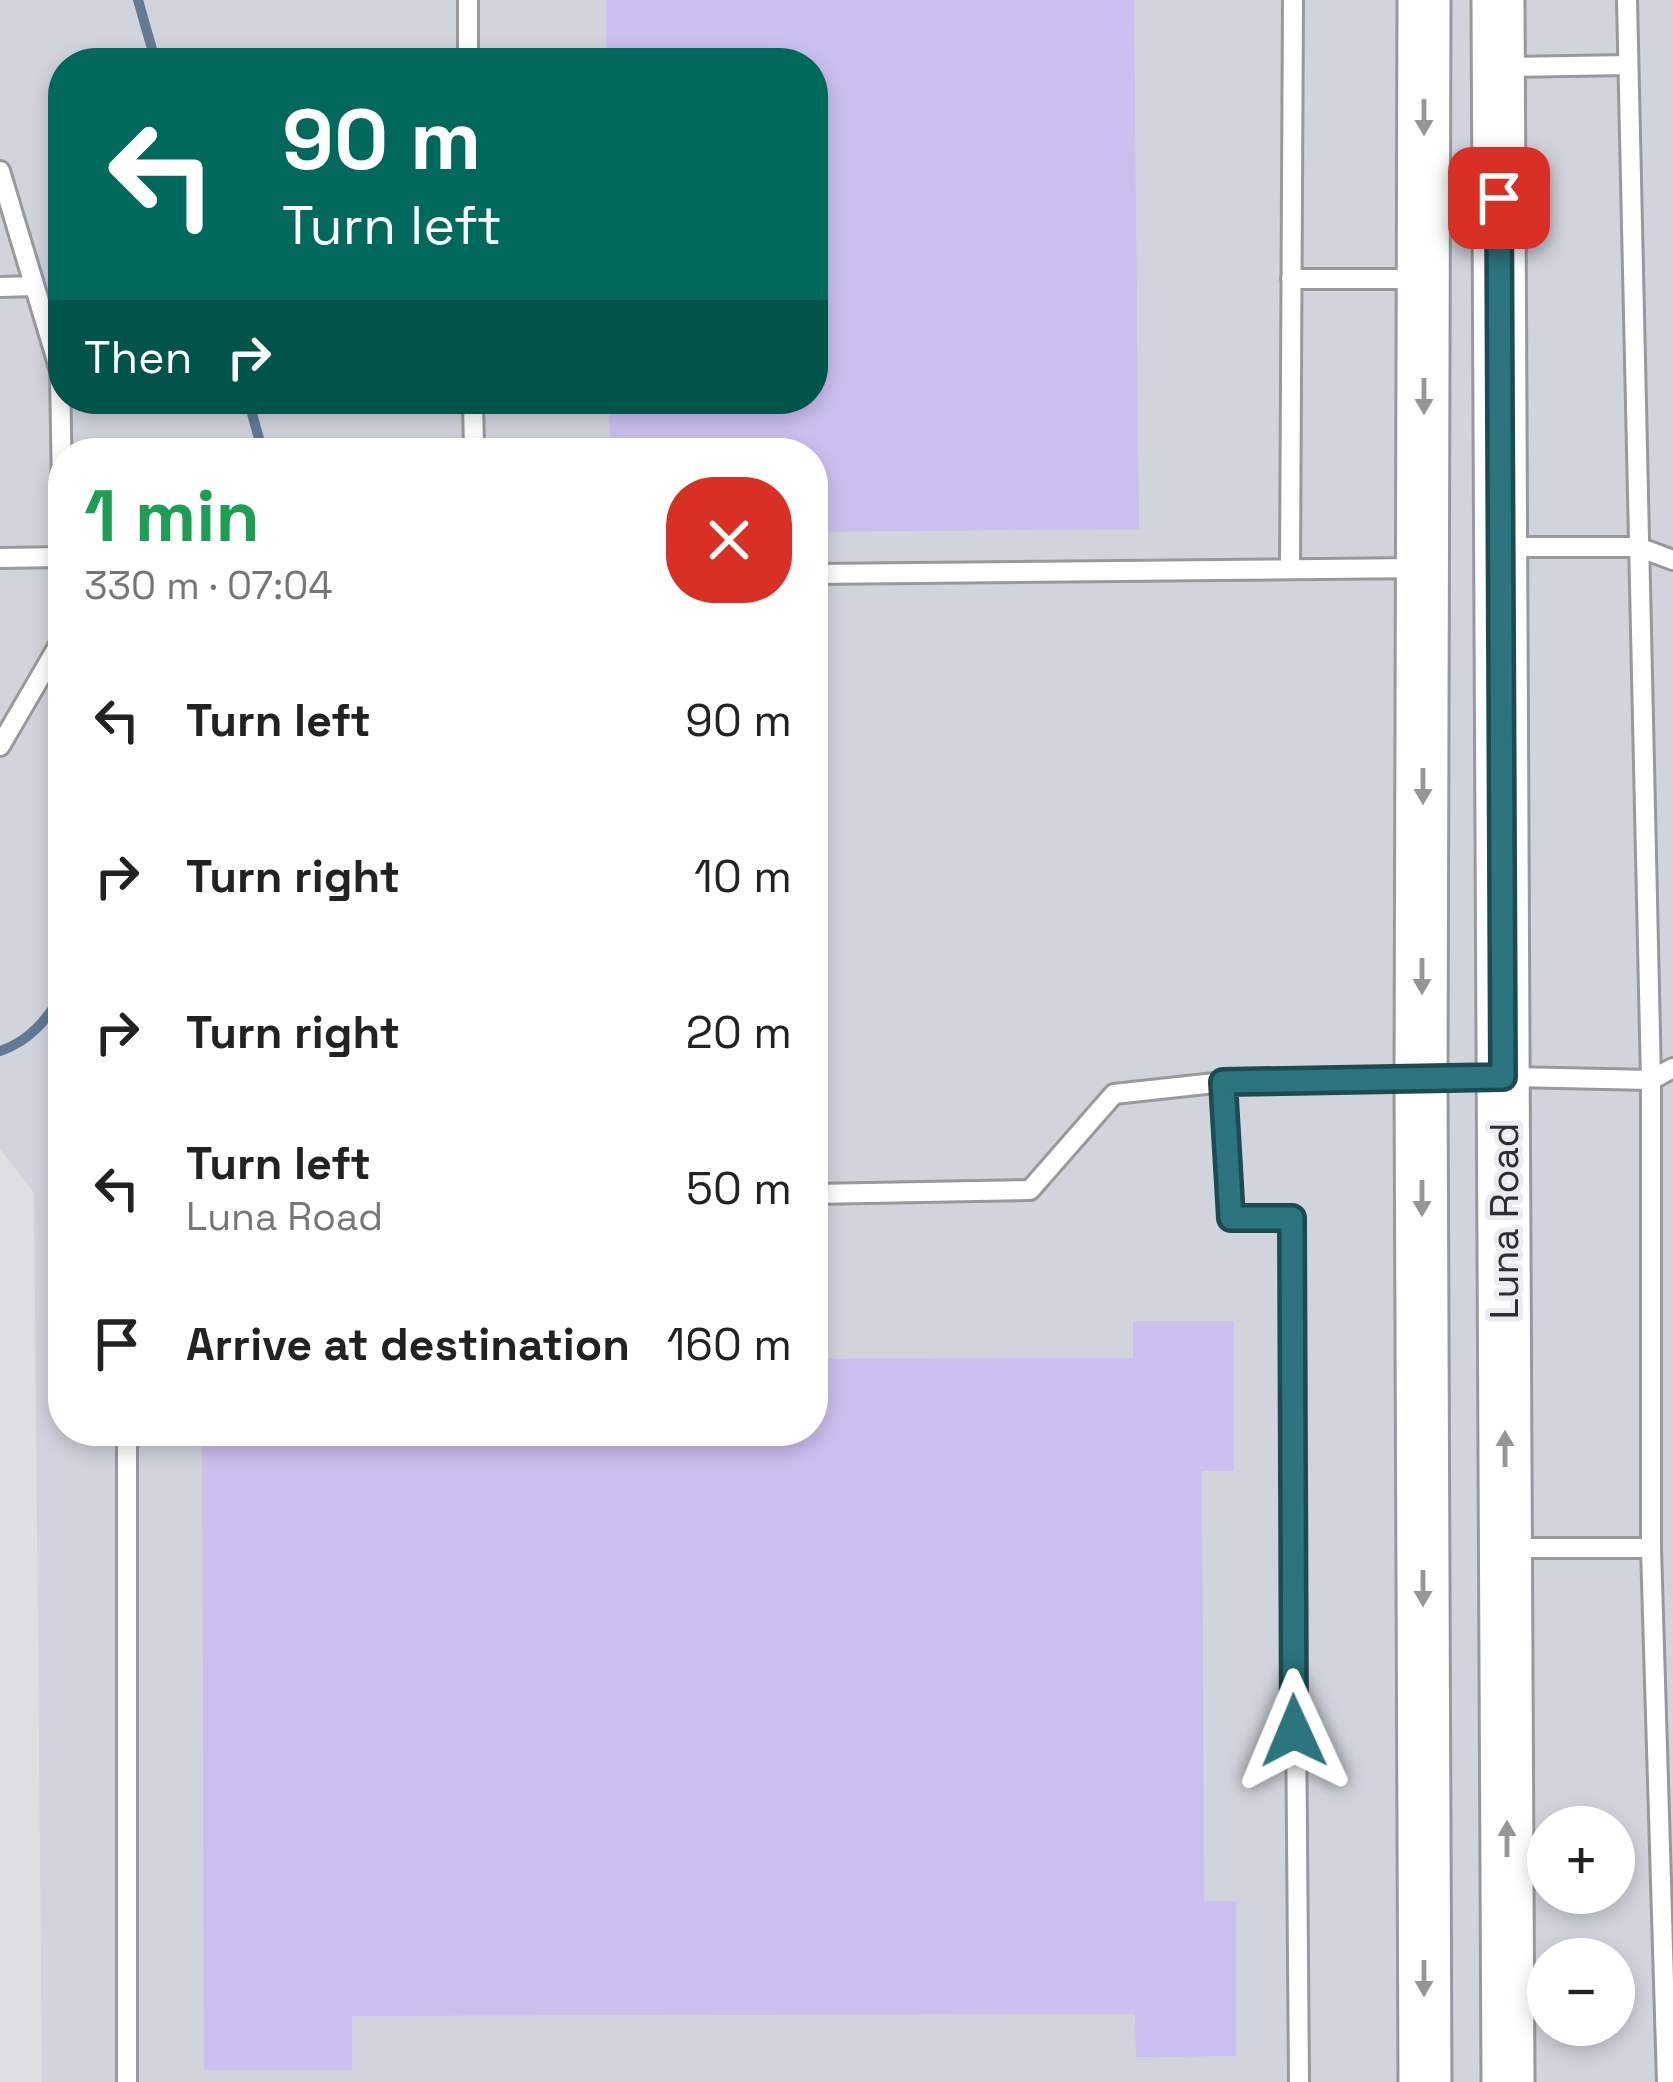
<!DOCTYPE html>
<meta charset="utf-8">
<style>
:root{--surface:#fff;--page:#f2f2f2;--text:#222;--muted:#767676}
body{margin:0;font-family:"Space Grotesk",sans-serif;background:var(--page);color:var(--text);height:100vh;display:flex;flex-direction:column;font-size:45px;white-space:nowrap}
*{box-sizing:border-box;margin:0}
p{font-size:39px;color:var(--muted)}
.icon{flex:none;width:66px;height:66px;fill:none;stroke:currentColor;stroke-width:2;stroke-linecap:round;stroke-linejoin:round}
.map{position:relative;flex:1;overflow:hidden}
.panel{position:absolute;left:48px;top:438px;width:780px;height:1008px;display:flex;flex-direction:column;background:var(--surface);border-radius:48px;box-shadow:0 6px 18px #0003}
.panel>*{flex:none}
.guide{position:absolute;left:48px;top:48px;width:780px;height:366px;border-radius:48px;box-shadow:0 6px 18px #0003;background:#00695c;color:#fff;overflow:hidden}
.fabs{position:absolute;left:1527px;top:1806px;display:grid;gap:24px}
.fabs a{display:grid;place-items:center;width:108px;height:108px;border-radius:50%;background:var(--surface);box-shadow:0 6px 18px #0003;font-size:60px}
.pin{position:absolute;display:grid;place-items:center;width:102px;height:102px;color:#fff;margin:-51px;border-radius:24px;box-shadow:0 6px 18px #0006}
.me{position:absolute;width:132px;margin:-66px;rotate:359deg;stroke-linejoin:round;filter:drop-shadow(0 0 9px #0008)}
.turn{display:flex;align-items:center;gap:42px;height:252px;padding:0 36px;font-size:54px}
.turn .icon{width:156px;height:156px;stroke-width:2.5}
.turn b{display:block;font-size:84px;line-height:102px}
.then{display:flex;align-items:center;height:114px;padding:0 36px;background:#0003;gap:24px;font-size:45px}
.round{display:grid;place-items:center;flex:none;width:126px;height:126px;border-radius:48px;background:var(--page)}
.headline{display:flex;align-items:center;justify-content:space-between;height:204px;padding:0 36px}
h1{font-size:72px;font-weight:800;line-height:90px;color:#1e9e55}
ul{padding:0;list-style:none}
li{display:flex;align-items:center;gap:36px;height:156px;padding:0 36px}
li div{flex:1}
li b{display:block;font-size:45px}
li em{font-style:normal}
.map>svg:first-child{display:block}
.built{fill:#d1d4dd;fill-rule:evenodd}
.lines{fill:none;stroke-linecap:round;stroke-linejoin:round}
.stream{stroke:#627a94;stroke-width:10}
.building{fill:#cbbfef}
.service-casing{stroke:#98999b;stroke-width:24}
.secondary-casing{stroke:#98999b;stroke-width:57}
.service{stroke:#fff;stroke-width:18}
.secondary{stroke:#fff;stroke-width:51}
.oneway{fill:#969697}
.route-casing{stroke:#1d4b52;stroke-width:30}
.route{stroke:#2c747e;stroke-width:21}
.labels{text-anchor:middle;stroke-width:10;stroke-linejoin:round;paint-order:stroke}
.street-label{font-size:39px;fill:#2e2e2f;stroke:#ebecef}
</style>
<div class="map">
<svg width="1673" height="2082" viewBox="0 0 1673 2082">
<rect width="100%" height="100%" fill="#dedfe2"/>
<!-- built -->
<path class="built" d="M0,0H1673V2082H42L34,1193L0,1149ZM63,63H813V399H63ZM63,453H813V1431H63ZM1548,1827H1614V1893H1548ZM1548,1959H1614V2025H1548Z"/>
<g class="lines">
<!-- stream -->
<path class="stream" d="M138,0L156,63
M248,399L263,453
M0,1051C30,1041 46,1020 63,994"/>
</g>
<!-- building -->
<path class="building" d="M606,0H1134L1139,529L813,532V453H610L609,399H813V63H606Z
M1133,1321H1234V1471H1202L1204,1901H1236V2056L1136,2057L1135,2014L352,2016V2070H204L202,1431H813V1359L1133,1358Z"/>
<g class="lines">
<defs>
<path id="service" d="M1627,0L1651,1080V1548L1667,2082
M468,63V0
M1501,67L1628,65
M0,171L60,371L63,550
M1291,279H1418
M0,287L34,286
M473,399L474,453
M1506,547H1638L1673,560
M0,558L63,557
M1290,568L1293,0
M813,574L1420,568
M0,746L63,638
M1508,1077L1651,1080L1673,1068
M1224,1082L1231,1218H1292L1299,2082
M813,1194L1030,1190L1114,1094L1224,1082L1418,1081
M1506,1548H1651
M127,2082V1431"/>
<path id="secondary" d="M1424,0L1421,1081L1425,2082
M1498,0L1508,2082"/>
</defs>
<!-- service casing -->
<use href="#service" class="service-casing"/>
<!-- secondary casing -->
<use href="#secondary" class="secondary-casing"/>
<!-- service -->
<use href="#service" class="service"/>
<!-- secondary -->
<use href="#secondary" class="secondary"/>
</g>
<!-- one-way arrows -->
<defs><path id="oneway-solid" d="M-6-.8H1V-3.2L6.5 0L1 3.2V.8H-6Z" transform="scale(3)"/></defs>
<g class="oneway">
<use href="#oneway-solid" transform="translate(1424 117) rotate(90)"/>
<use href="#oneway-solid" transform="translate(1424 396) rotate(90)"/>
<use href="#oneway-solid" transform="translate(1423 786) rotate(90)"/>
<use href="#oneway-solid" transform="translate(1422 976) rotate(90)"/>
<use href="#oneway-solid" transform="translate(1422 1198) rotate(90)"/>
<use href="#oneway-solid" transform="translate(1505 1449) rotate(-90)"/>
<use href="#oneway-solid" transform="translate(1423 1588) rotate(90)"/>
<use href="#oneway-solid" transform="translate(1507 1839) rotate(-90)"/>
<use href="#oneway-solid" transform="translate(1424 1978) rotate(90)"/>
</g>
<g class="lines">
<defs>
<path id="route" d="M1294,1731L1292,1218H1231L1223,1082L1503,1077L1499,198"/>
</defs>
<!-- route casing -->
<use href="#route" class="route-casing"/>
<!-- route -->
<use href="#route" class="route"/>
</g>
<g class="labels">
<!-- street labels -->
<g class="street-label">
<text transform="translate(1504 1221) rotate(-90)" y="14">Luna Road</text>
</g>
</g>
</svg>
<div class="fabs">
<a>+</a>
<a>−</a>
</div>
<div class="pin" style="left:1499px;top:198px;background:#d93025"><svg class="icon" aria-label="arrive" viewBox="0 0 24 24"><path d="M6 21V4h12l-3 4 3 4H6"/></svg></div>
<svg class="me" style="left:1294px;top:1731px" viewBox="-20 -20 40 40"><path d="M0-17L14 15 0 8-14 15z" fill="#2c747e" stroke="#fff" stroke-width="4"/></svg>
<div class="guide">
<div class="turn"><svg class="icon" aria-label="left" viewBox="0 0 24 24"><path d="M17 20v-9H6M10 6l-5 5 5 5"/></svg><div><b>90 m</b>Turn left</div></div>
<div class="then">Then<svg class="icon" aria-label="right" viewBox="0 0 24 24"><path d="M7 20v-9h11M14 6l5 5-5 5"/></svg></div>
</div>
<section class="panel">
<div class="headline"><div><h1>1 min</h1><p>330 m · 07:04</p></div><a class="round" style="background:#d93025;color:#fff"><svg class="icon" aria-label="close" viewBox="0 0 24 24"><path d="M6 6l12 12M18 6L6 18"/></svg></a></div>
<ul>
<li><svg class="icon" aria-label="left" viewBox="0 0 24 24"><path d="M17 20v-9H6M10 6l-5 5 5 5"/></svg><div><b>Turn left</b></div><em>90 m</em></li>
<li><svg class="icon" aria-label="right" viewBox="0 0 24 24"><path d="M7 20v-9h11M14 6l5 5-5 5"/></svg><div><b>Turn right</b></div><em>10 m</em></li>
<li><svg class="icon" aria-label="right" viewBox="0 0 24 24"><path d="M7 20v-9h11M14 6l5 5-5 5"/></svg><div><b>Turn right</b></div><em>20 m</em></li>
<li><svg class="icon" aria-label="left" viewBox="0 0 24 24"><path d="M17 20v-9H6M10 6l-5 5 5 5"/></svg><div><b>Turn left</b><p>Luna Road</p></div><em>50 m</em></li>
<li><svg class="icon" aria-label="arrive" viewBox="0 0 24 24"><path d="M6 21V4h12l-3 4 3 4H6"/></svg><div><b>Arrive at destination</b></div><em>160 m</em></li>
</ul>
</section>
</div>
